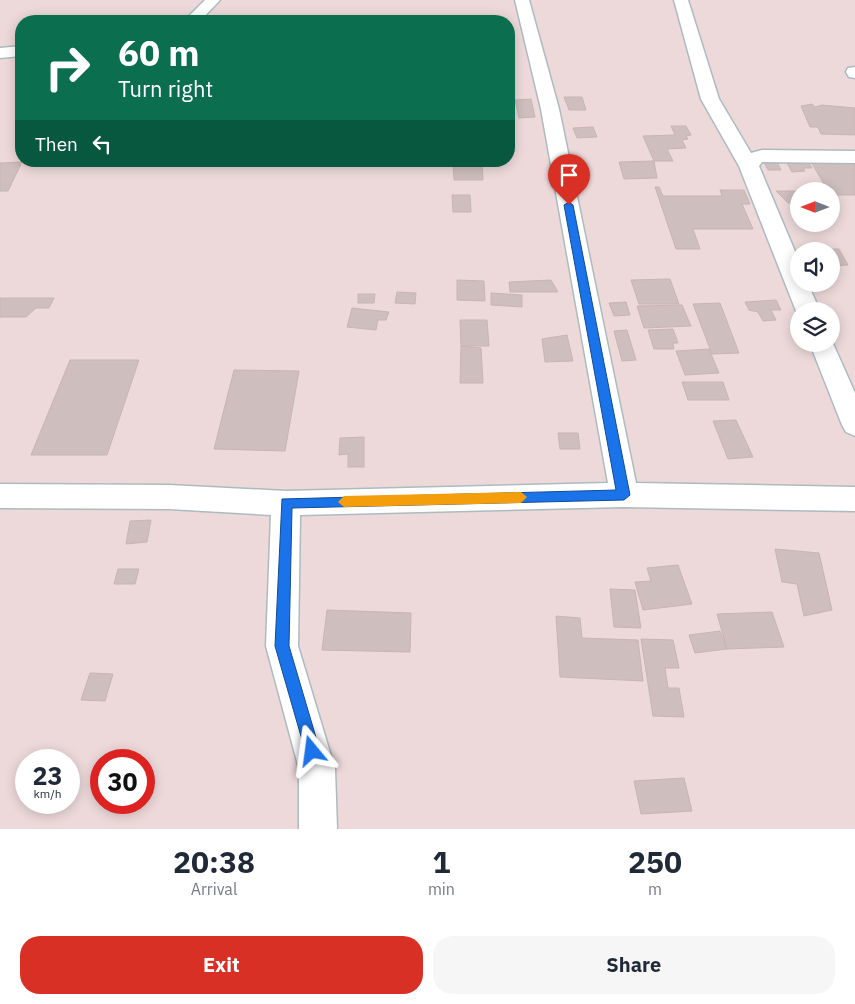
<!DOCTYPE html>
<style>
:root{--surface:#fff;--page:#f6f6f7;--text:#1f2937;--muted:#747a83;--accent:#d93025}
body{margin:0;font-family:"IBM Plex Sans",sans-serif;background:var(--page);color:var(--text);height:100vh;display:flex;flex-direction:column;font-size:19px;white-space:nowrap}
*{box-sizing:border-box;margin:0}
p{font-size:16px;color:var(--muted)}
.icon{flex:none;width:28px;height:28px;fill:none;stroke:currentColor;stroke-width:2;stroke-linecap:round;stroke-linejoin:round}
.map{position:relative;height:829px;overflow:hidden}
.panel{display:flex;flex-direction:column;background:var(--surface);flex:1}
.panel>*{flex:none}
.top-card{position:absolute;left:15px;top:15px;width:500px;height:152px;border-radius:20px;box-shadow:0 2px 12px #0003;background:#0b6e4f;color:#fff;overflow:hidden}
.needle{width:32px;rotate:270deg}
.controls{position:absolute;left:790px;top:182px;display:grid;gap:10px}
.controls a{display:grid;place-items:center;width:50px;height:50px;border-radius:50%;background:var(--surface);box-shadow:0 2px 12px #0003;font-size:25px}
.speed{position:absolute;left:15px;top:749px;display:flex;gap:10px;font-size:25px;font-weight:700;text-align:center}
.speed>*{display:grid;place-content:center;width:65px;height:65px;border-radius:50%;background:var(--surface);box-shadow:0 2px 12px #0003;line-height:1}
.speed small{font-size:12px;font-weight:400}
.speed .limit{border:8px solid #d22;background:#fff;color:#111}
.pin{position:absolute;display:grid;place-items:center;width:42px;height:42px;color:#fff;margin:-51px -21px;border-radius:50% 50% 50% 0;rotate:-45deg;box-shadow:0 0 5px #0007}
.pin .icon{rotate:45deg}
.me{position:absolute;width:55px;margin:-28px;rotate:344deg;stroke-linejoin:round;filter:drop-shadow(0 0 4px #0008)}
.turn{display:flex;align-items:center;gap:18px;height:105px;padding:0 20px;font-size:22px}
.turn .icon{width:65px;height:65px;stroke-width:2.5}
.turn b{display:block;font-size:35px;line-height:42px}
.then{display:flex;align-items:center;height:48px;padding:0 20px;background:#0003;gap:10px;font-size:19px}
.eta{display:flex;justify-content:space-evenly;align-items:center;height:85px;text-align:center}
.eta b{font-size:30px;font-weight:700;line-height:35px}
.button{display:flex;gap:10px;margin-top:auto;padding:10px 20px}
.button a{flex:1;height:58px;border-radius:20px;background:var(--accent);color:#fff;font-size:20px;font-weight:700;line-height:58px;text-align:center}
.button a+a{background:var(--page);color:var(--text)}
.map>svg:first-child{display:block}
.building{fill:#cebebe;stroke:#c9b4b3}
.lines{fill:none;stroke-linecap:round;stroke-linejoin:round}
.street-casing{stroke:#adbbbf;stroke-width:3}
.street{fill:#fff;fill-rule:evenodd}
.route{fill:#1a73e8;stroke:#114b97}
.slow{fill:#f59e0b}
</style>
<div class="map">
<svg width="855" height="829" viewBox="0 0 855 829">
<rect width="100%" height="100%" fill="#edd9da"/>
<!-- building -->
<path class="building" d="M564,97H582L586,110H569Z
M531,99L535,117L519,118L515,100Z
M812,104L815,107L822,105L855,108V135L821,134L818,127H810L801,106Z
M671,126H686L691,135L686,136L688,139L682,140L686,148L667,149L673,161H654L643,136L675,135Z
M593,127L597,137L577,138L573,128Z
M810,160H852L855,165V195H831V191H828Z
M654,161L657,178L624,179L619,162Z
M22,162L8,191H0V163Z
M764,162H777L781,170H768Z
M453,163H482L483,180H454Z
M787,163H809L812,168H803L805,171L792,172Z
M655,187H659L663,196H722L720,190H744L750,204H742L753,229H693L700,249H676Z
M776,191H819H799V203H788Z
M452,195H470L471,212H453Z
M807,249H839L848,265L831,266V251H808Z
M670,279L679,304H639L631,280Z
M457,280L484,281L485,301L457,300Z
M551,280L558,292H510L509,282Z
M397,292L416,293L415,304L395,303Z
M491,293L522,295V307L491,305Z
M358,294H375L374,303H358Z
M0,298H54L49,308H36L26,317H0Z
M776,300L781,310H771L776,320L763,321L758,312L749,310L745,302Z
M626,302L630,315L614,316L609,303Z
M720,303L739,353L712,354L693,304Z
M682,305L691,326L644,328L637,306Z
M352,308L389,312L386,320H378L376,330L347,327Z
M460,320H487L489,346H461Z
M673,329L678,343H673L674,349H654L648,330Z
M627,330L636,360L622,361L614,331Z
M567,335L573,361L545,362L542,339Z
M461,346L481,348L483,383H460Z
M709,349L719,373L685,375L676,351Z
M70,360H139L107,455H31Z
M234,370L299,371L285,451L214,449Z
M682,382H723L729,400H688Z
M736,420L753,457L728,459L713,421Z
M558,433H578L580,449H560Z
M364,437V467H348V454L339,455L340,438Z
M151,520L147,542L126,544L130,521Z
M775,549L819,553L832,610L804,616L797,584L782,582Z
M678,565L692,604L643,610L635,582L651,581L647,568Z
M118,569H139L135,584H114Z
M610,589L635,590L641,628L614,627Z
M327,610L411,613L410,652L322,650Z
M772,612L784,647L727,649L717,614Z
M556,616L580,618L582,638L638,640L643,681L560,677Z
M720,631L727,649L695,653L689,635Z
M641,639L673,640L679,668H665L668,688H679L684,717L653,716Z
M90,673L113,674L105,701L81,700Z
M684,778L692,811L641,814L634,781Z"/>
<g class="lines">
<defs>
<path id="street" d="M205,0H220L200,21H184Z
M515,0H529L559,109L636,483L855,487V511L624,507L300,515L298,646L335,769L337,829H299V769L266,646L271,515L169,509L0,508V484L169,485L286,491L608,483L541,109Z
M674,0H688L719,99L751,153L762,150L855,151V163L762,162L759,166L799,261V284H808L820,311H799V315L796,311L739,166L701,99Z
M21,46V56L0,58V48Z
M855,67V78L849,77L846,72L848,68Z
M831,339L855,393V436L846,432L842,425L810,344H831Z"/>
</defs>
<!-- street casing -->
<use href="#street" class="street-casing"/>
<!-- street -->
<use href="#street" class="street"/>
</g>
<!-- route -->
<path class="route" d="M569,202L573,205L630,495L624,500L292,508L289,646L320,751L318,757L312,759L307,757L275,646L282,499L616,490L564,205Z"/>
<!-- slow -->
<path class="slow" d="M521,492L527,497L521,503L344,507L338,502L344,496Z"/>
</svg>
<div class="controls">
<a><svg class="needle" viewBox="-14 -14 28 28"><path d="M0-13l5 13h-10z" fill="#e53935"/><path d="M0 13l5-13h-10z" fill="#747a83"/></svg></a>
<a><svg class="icon" aria-label="sound" viewBox="0 0 24 24"><path d="M4 9h4l5-4v14l-5-4H4zM17 9q2 3 0 6"/></svg></a>
<a><svg class="icon" aria-label="layers" viewBox="0 0 24 24"><path d="M12 4l9 5-9 5-9-5zM3 14l9 5 9-5"/></svg></a>
</div>
<div class="speed"><div>23<small>km/h</small></div><div class="limit">30</div></div>
<div class="pin" style="left:569px;top:205px;background:#d93025"><svg class="icon" aria-label="arrive" viewBox="0 0 24 24"><path d="M6 21V4h12l-3 4 3 4H6"/></svg></div>
<svg class="me" style="left:312px;top:751px" viewBox="-20 -20 40 40"><path d="M0-17L14 15 0 8-14 15z" fill="#1a73e8" stroke="#fff" stroke-width="4"/></svg>
<div class="top-card">
<div class="turn"><svg class="icon" aria-label="right" viewBox="0 0 24 24"><path d="M7 20v-9h11M14 6l5 5-5 5"/></svg><div><b>60 m</b>Turn right</div></div>
<div class="then">Then<svg class="icon" aria-label="left" viewBox="0 0 24 24"><path d="M17 20v-9H6M10 6l-5 5 5 5"/></svg></div>
</div>
</div>
<section class="panel">
<div class="eta">
<div><b>20:38</b><p>Arrival</p></div>
<div><b>1</b><p>min</p></div>
<div><b>250</b><p>m</p></div>
</div>
<div class="button"><a>Exit</a><a>Share</a></div>
</section>
